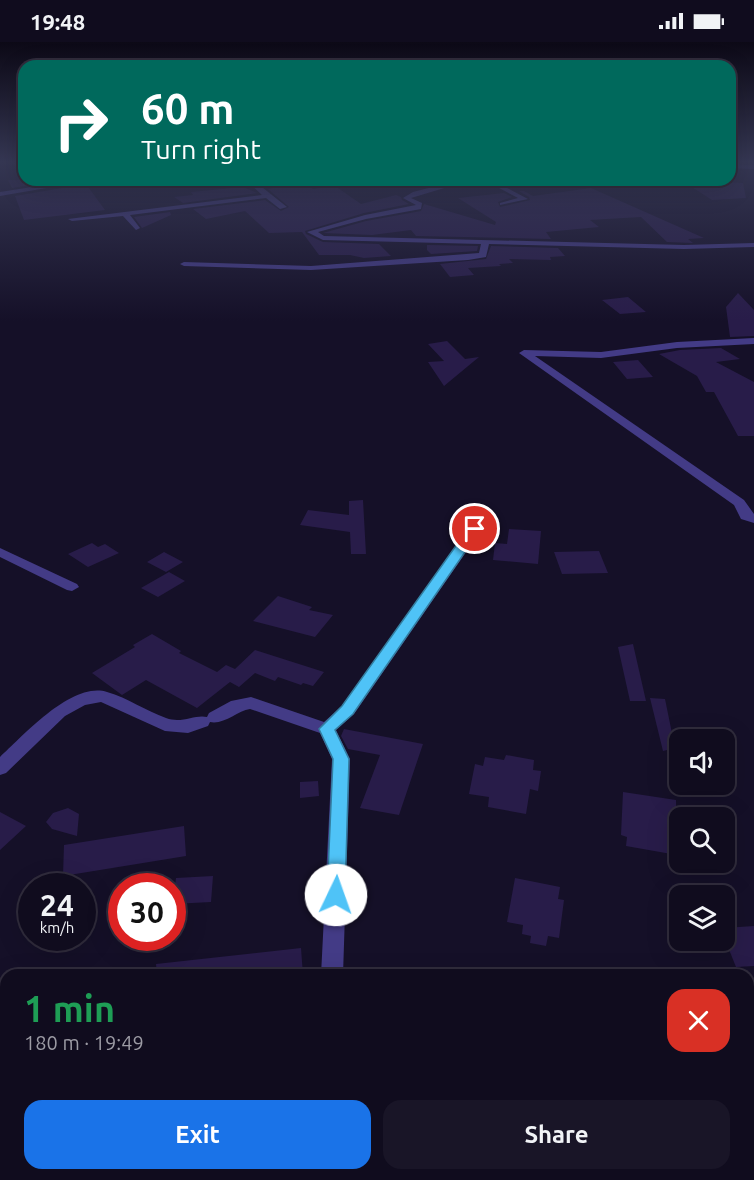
<!DOCTYPE html>
<meta charset="utf-8">
<style>
:root{--surface:#100c1e;--page:#191527;--text:#f1f3f6;--muted:#9c9ba4;--line:#302c3c;--accent:#1a73e8}
body{margin:0;font-family:Ubuntu,sans-serif;background:var(--page);color:var(--text);height:100vh;display:flex;flex-direction:column;font-size:22px;white-space:nowrap}
*{box-sizing:border-box;margin:0}
p{font-size:20px;color:var(--muted)}
.icon{flex:none;width:33px;height:33px;fill:none;stroke:currentColor;stroke-width:2;stroke-linecap:round;stroke-linejoin:round}
.map{position:relative;flex:1;overflow:hidden}
.side{position:absolute;left:0px;top:927px;width:754px;height:212px;display:flex;flex-direction:column;background:var(--surface);border-radius:18px 18px 0 0;box-shadow:0 6px 24px #0002,0 0 0 2px var(--line)}
.side>*{flex:none}
.guide{position:absolute;left:18px;top:18px;width:718px;height:126px;border-radius:18px;box-shadow:0 6px 24px #0002,0 0 0 2px var(--line);background:#00695c;color:#fff;overflow:hidden}
.buttons{position:absolute;left:669px;top:687px;display:grid;gap:12px}
.buttons a{display:grid;place-items:center;width:66px;height:66px;border-radius:12px;background:var(--surface);box-shadow:0 6px 24px #0002,0 0 0 2px var(--line);font-size:30px}
.speed{position:absolute;left:18px;top:831px;display:flex;gap:12px;font-size:30px;font-weight:700;text-align:center}
.speed>*{display:grid;place-content:center;width:78px;height:78px;border-radius:50%;background:var(--surface);box-shadow:0 6px 24px #0002,0 0 0 2px var(--line);line-height:1}
.speed small{font-size:15px;font-weight:400}
.speed .limit{border:9px solid #d22;background:#fff;color:#111}
.pin{position:absolute;display:grid;place-items:center;width:51px;height:51px;color:#fff;margin:-26px;border:3px solid #fff;border-radius:50%;box-shadow:0 2px 6px #0007}
.me{position:absolute;width:66px;margin:-33px;rotate:3deg;stroke-linejoin:round;filter:drop-shadow(0 0 4px #0008)}
.turn{display:flex;align-items:center;gap:21px;height:126px;padding:0 24px;font-size:27px}
.turn .icon{width:78px;height:78px;stroke-width:2.5}
.turn b{display:block;font-size:42px;line-height:51px}
.round{display:grid;place-items:center;flex:none;width:63px;height:63px;border-radius:18px;background:var(--page)}
.headline{display:flex;align-items:center;justify-content:space-between;height:102px;padding:0 24px}
h1{font-size:36px;font-weight:600;line-height:45px;color:#1e9e55}
.action{display:flex;gap:12px;margin-top:auto;padding:12px 24px}
.action a{flex:1;height:69px;border-radius:18px;background:var(--accent);color:#fff;font-size:24px;font-weight:600;line-height:69px;text-align:center}
.action a+a{background:var(--page);color:var(--text)}
.status{display:flex;justify-content:space-between;align-items:center;height:42px;padding:0 30px;background:var(--surface);direction:ltr}
.status svg{height:16px;fill:currentColor}
.map>svg:first-child{display:block}
.building{fill:#281c49}
.lines{fill:none;stroke-linecap:round;stroke-linejoin:round}
.minor{fill:#433b86;fill-rule:evenodd}
.route{fill:#4fc3f7;stroke:#337fa1;stroke-width:1.5}
</style>
<div class="status"><b>19:48</b><svg viewBox="0 0 49 12"><path d="M0 12V9h3v3zM5 12V6h3v6zM10 12V3h3v9zM15 12V0h3v12zM26 1h20v11H26zM47 4h2v5h-2z"/></svg></div>
<div class="map">
<svg width="754" height="1138" viewBox="0 0 754 1138">
<rect width="100%" height="100%" fill="#151028"/>
<!-- building -->
<path class="building" d="M8,138H62L12,146Z
M681,138L743,141L746,156L712,158Z
M86,142L105,168L24,178L15,154Z
M294,142H306L313,147L335,144L361,162L396,153L401,155L402,158L409,162L364,171L305,189L306,192L323,200L379,202L391,214L364,216L350,213H319L302,190L269,191L245,169L206,177L193,167L265,158L281,169L289,165L268,147Z
M243,145L257,151L183,161L174,155L193,153L191,150Z
M591,146L704,196L688,197L693,201L667,200L641,175L590,178L599,185L546,190L551,197L416,194L411,188L372,193L323,191L366,179L421,169L424,162L495,183L496,180L458,156L504,151L512,155L498,160L500,165L530,158L529,155L519,149H524L533,154Z
M170,170L171,173L142,186L134,175Z
M427,203L478,204L477,209L431,212L427,208Z
M491,204L558,206L565,214L550,215L551,218L509,217L513,221L499,222L501,224L468,226L474,233L450,235L440,222L486,217Z
M738,251L754,268V294L730,295L726,265Z
M628,255L646,270L620,272L602,258Z
M447,299L465,317L479,315L444,344L428,320L444,319L428,302Z
M721,306L740,317L716,320L754,340V394H738L714,350H706L697,334L659,312L680,308Z
M638,318L653,335L627,337L613,320Z
M363,458L366,512H351L350,490L300,483L308,468L349,473V459Z
M509,487L541,489L538,522L493,518L495,501L507,502Z
M92,501L98,505L105,502L119,511L88,525L68,512Z
M599,509L608,531L562,532L554,510Z
M164,510L183,520L166,530L147,520Z
M169,530L185,539L158,555L141,546Z
M278,554L312,565L309,568L333,573L315,595L253,579Z
M152,592L181,609L179,611L217,630L226,623L235,627L255,608L324,630L313,644L303,641L301,643L278,635L275,639L255,631L239,645L230,640L197,666L146,638L122,653L92,631L135,605L133,603Z
M633,602L646,659H630L618,605Z
M650,656L665,657L675,706L663,709Z
M344,687L423,702L399,773L360,766L380,713L348,707L341,694Z
M506,713L534,718L533,728L541,729L538,749L530,747L526,772L488,765L489,755L469,752L475,722L483,724L485,715L504,718Z
M318,739L319,754L300,756V740Z
M623,750L676,758L677,813L626,804L627,795L621,793Z
M68,766L79,772L77,794L52,787L46,780L53,771Z
M0,770L26,784L0,808Z
M184,784L186,814L63,834L64,803Z
M213,834L211,860L173,862L176,836Z
M515,836L560,845L558,857L564,858L559,896L548,894L546,904L530,901L531,894L522,892L523,883L507,880Z
M754,884V924L736,925L724,895V886Z
M301,906L303,933H157L156,922Z"/>
<g class="lines">
<!-- minor -->
<path class="minor" d="M730,122L754,123V127L730,126Z
M77,138H93L0,154V150Z
M246,138H253L287,165L280,167L266,156L130,173L140,186L136,188L123,174L72,179L68,177L262,153Z
M460,138H471L411,156L422,161L421,167L366,177L318,190L324,194L684,203L754,201V205L684,207L489,202L486,215L468,218L311,228L184,224L180,222L184,220L311,224L479,211L481,202L323,198L307,190L365,173L416,163L403,156L413,150Z
M484,138H492L528,157L500,163V161L518,156Z
M754,296V302L677,306L601,316L535,314L744,458L754,472V481L741,477L734,463L519,311L524,308L601,310L677,300Z
M475,483L482,487L354,672L336,688L350,717L343,933H321L332,717L320,691L250,667C237,669 224,683 210,680L208,684L188,691L165,689L101,660L85,663L65,674L6,731L0,733V715C23,694 72,639 107,650C128,656 146,669 166,676C182,682 195,672 207,675L209,671L231,659L251,655L324,680L342,664L470,484Z
M0,506L77,542L79,545L72,549L67,548L0,515Z
M308,1132H334L333,1138H307Z
M351,1132H396L398,1138H353Z"/>
</g>
<!-- sky -->
<linearGradient id="sky" x2="0" y2="1"><stop stop-color="#0c0916"/><stop offset="0.43" stop-color="#353753"/><stop offset="1" stop-color="#353753" stop-opacity="0"/></linearGradient>
<rect width="754" height="279" fill="url(#sky)"/>
<!-- route -->
<path class="route" d="M475,483L481,487L353,672L335,688L349,717L345,853L343,858L336,860L329,858L327,853L333,717L319,687L342,664L470,484Z"/>
</svg>
<div class="buttons">
<a><svg class="icon" aria-label="sound" viewBox="0 0 24 24"><path d="M4 9h4l5-4v14l-5-4H4zM17 9q2 3 0 6"/></svg></a>
<a><svg class="icon" aria-label="search" viewBox="0 0 24 24"><circle cx="10" cy="10" r="6"/><path d="M15 15l6 6"/></svg></a>
<a><svg class="icon" aria-label="layers" viewBox="0 0 24 24"><path d="M12 4l9 5-9 5-9-5zM3 14l9 5 9-5"/></svg></a>
</div>
<div class="speed"><div>24<small>km/h</small></div><div class="limit">30</div></div>
<div class="pin" style="left:475px;top:487px;background:#d93025"><svg class="icon" aria-label="arrive" viewBox="0 0 24 24"><path d="M6 21V4h12l-3 4 3 4H6"/></svg></div>
<svg class="me" style="left:336px;top:853px" viewBox="-20 -20 40 40"><circle r="19" fill="#fff"/><path d="M0-13L10 11 0 6-10 11z" fill="#4fc3f7"/></svg>
<div class="guide">
<div class="turn"><svg class="icon" aria-label="right" viewBox="0 0 24 24"><path d="M7 20v-9h11M14 6l5 5-5 5"/></svg><div><b>60 m</b>Turn right</div></div>
</div>
<section class="side">
<div class="headline"><div><h1>1 min</h1><p>180 m · 19:49</p></div><a class="round" style="background:#d93025;color:#fff"><svg class="icon" aria-label="close" viewBox="0 0 24 24"><path d="M6 6l12 12M18 6L6 18"/></svg></a></div>
<div class="action"><a>Exit</a><a>Share</a></div>
</section>
</div>
